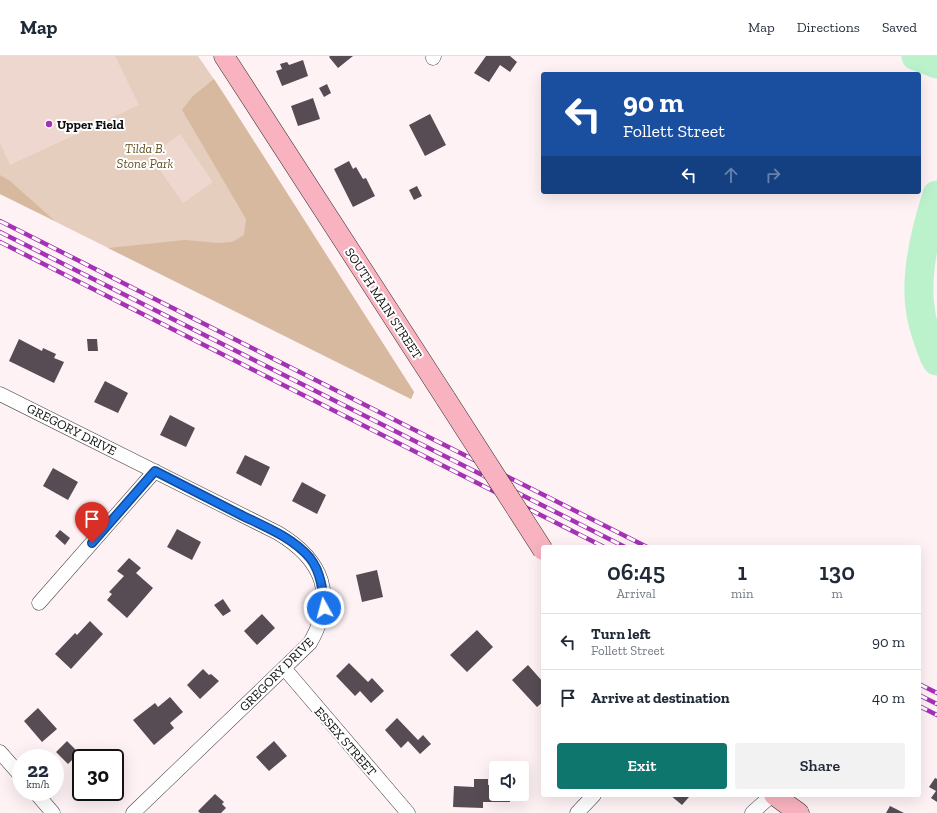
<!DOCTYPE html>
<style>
:root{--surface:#fff;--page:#f2f2f3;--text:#1f2937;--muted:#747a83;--line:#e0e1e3;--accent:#0f766e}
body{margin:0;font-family:"Zilla Slab",serif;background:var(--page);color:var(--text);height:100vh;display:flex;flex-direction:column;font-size:15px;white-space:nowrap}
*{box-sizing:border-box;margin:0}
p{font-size:13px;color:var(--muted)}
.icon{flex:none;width:22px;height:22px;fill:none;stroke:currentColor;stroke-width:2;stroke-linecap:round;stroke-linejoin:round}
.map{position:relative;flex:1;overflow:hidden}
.sheet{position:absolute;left:541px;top:489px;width:380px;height:252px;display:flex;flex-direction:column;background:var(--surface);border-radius:4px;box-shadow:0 4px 16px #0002}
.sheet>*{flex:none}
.hud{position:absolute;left:541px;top:16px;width:380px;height:122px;border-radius:4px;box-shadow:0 4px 16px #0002;background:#1a4fa0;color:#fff;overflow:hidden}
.buttons{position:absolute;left:489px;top:705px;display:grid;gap:8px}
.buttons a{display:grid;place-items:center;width:40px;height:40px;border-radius:4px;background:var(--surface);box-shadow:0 4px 16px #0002;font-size:20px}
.speed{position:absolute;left:12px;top:693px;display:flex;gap:8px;font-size:20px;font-weight:700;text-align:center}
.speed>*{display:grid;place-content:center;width:52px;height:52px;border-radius:50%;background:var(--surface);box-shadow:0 4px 16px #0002;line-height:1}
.speed small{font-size:10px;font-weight:400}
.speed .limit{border:2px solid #111;border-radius:6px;background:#fff;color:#111}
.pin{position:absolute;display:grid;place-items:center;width:34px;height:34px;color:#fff;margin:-41px -17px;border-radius:50% 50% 50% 0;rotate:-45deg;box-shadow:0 0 4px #0007}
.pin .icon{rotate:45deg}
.me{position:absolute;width:44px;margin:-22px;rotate:353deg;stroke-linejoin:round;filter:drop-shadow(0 0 3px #0008)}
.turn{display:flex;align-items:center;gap:14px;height:84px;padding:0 16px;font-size:18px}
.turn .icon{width:52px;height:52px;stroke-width:2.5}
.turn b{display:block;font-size:28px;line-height:34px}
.lanes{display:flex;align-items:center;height:38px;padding:0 16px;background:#0003;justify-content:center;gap:20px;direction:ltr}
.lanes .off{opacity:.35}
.eta{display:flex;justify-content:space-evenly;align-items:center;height:68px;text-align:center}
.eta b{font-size:24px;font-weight:600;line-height:28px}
.primary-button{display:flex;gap:8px;margin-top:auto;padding:8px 16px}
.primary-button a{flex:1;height:46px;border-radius:4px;background:var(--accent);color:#fff;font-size:16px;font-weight:600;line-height:46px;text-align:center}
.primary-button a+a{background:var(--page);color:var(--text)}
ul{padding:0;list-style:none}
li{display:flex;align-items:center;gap:12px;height:56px;padding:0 16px;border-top:1px solid var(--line)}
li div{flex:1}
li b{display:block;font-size:15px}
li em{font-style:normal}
header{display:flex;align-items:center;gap:24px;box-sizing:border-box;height:56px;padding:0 20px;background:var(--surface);border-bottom:1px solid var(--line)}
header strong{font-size:19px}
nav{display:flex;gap:22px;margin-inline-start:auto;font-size:14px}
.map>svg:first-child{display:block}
.green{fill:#e6cebe}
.forest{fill:#d6b99e}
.pitch{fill:#eed7cf}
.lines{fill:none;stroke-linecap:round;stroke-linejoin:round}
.river{stroke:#bbf2cb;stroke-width:29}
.building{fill:#574c54}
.minor-casing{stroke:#424242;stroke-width:15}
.secondary-casing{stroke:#313131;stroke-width:21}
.minor{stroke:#fff;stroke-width:14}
.secondary{stroke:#f9b3c0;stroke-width:20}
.rail-casing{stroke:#a531b5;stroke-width:4.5}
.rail{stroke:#fff;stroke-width:3;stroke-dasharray:9;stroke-linecap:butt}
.secondary-bridge-casing{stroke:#313131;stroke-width:21;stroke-linecap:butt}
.secondary-bridge{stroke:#f9b3c0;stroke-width:20}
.route-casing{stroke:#114b97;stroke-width:10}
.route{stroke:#1a73e8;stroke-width:7}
.poi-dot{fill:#a531b5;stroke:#fff;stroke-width:1.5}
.labels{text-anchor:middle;stroke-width:4;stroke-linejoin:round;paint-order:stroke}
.poi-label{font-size:13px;font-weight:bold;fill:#0f0f0f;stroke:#fff;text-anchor:start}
.park-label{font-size:13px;font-style:italic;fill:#625124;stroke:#fff}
.street-label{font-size:13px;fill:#0f0f0f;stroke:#fff}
</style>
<header>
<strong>Map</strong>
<nav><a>Map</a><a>Directions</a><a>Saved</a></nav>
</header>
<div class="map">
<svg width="937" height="757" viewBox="0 0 937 757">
<rect width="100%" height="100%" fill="#fef2f5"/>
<!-- green -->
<path class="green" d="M0,0H198L224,38L414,336L411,343L0,138Z"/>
<!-- forest -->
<path class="forest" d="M214,23L414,336L411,343L108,192L185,184L218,187L232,186L244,179L246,163L182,54L193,40Z
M0,119L10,125L55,165L0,138Z"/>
<!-- pitch -->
<path class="pitch" d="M0,0H115L139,49L10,109L0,87Z
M180,78L213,126L183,147L150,100Z"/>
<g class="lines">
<!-- river -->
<path class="river" d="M916,0L937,8
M937,139C926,173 914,222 921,258C923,272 929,286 934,300L937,305"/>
</g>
<!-- building -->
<path class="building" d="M330,0H353L338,12L329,1Z
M486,0H510L517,6L510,16L500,9L489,26L474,17Z
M303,4L308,20L282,30L276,15L282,13L280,8L287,6L289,9Z
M327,28L331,37L324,41L319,32Z
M313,42L320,63L298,70L291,50Z
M430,58L446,89L425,100L409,69Z
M349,105L353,113L356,111L363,123L366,122L375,140L353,151L334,113Z
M417,130L422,140L414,144L409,134Z
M19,283L42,295L43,292L56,298L54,302L64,306L54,327L9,305Z
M87,283H97L98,295H88Z
M105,325L128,337L118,357L94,346Z
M170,359L195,372L186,391L160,379Z
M245,399L270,411L261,430L236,417Z
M53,412L78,426L68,444L43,430Z
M302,426L326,439L317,458L292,445Z
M177,473L201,486L192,504L167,491Z
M60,474L70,482L65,489L55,480Z
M129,502L141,512L136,517L153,532L127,562L107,544L112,538L109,536L124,520L117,515Z
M377,514L383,541L362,546L356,519Z
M223,543L231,555L223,560L214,549Z
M262,558L275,572L257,589L244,575Z
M90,565L103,578L71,613L55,598L75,577L77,579Z
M477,574L493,591L467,616L450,599Z
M349,607L368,626L372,622L384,635L371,647L360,635L355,640L336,620Z
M528,609L543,626V646L537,651L512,624Z
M203,613L209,619L211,618L219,625L200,643L187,629Z
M170,641L183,656L170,667L174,672L154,689L133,664L155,647L158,651Z
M38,652L57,673L42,686L24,665Z
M397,662L418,684L423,679L431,688L420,698L408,685L401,692L385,674Z
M67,685L79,697L68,708L56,696Z
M274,685L287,700L269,715L256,701Z
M935,722L937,723V746L931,742L936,735L929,731Z
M474,723H488V729H491V725H496V738H510V746H483V752L453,751L454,730L474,731Z
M215,738L224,746L222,748L226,752L221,757H200L198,755Z
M670,739H686L689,741L682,749Z
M890,750L904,757H886Z"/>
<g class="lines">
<defs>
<path id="minor" d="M433,2L434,0
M0,338L278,477C323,504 337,540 310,587L133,757
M39,547L155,415
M284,612L408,757
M0,696L21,720
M35,736L53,757
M577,757L594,739
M752,757L772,739"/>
<path id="secondary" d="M224,0L446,343
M774,739L799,757"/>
</defs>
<!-- minor casing -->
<use href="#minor" class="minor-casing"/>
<!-- secondary casing -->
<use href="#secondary" class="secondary-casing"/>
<!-- minor -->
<use href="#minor" class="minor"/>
<!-- secondary -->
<use href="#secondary" class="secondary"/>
<defs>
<path id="rail" d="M0,165L647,491
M0,176L625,491
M0,186L604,491
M919,628L937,637
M919,639L937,648
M919,650L937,659"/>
</defs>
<!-- rail casing -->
<use href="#rail" class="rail-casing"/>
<!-- rail -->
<use href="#rail" class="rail"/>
<defs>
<path id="secondary-bridge" d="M446,343L543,494"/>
</defs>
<!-- secondary-bridge casing -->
<use href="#secondary-bridge" class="secondary-bridge-casing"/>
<!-- secondary-bridge -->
<use href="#secondary-bridge" class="secondary-bridge"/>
</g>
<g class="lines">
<defs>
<path id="route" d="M92,487L155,415C184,430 214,445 243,460C266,471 293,482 310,502C321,516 323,535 324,552"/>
</defs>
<!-- route casing -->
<use href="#route" class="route-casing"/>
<!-- route -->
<use href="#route" class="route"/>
</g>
<!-- markers -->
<circle class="poi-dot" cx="49" cy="68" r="4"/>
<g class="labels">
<!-- poi labels -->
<g class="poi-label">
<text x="57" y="73">Upper Field</text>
</g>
<!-- park labels -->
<g class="park-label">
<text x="145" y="97">Tilda B.<tspan x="145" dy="15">Stone Park</tspan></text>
</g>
<!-- street labels -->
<g class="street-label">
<text transform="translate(384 247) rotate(57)" y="5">SOUTH MAIN STREET</text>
<text transform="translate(72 373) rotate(27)" y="5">GREGORY DRIVE</text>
<text transform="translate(276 618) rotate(-45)" y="5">GREGORY DRIVE</text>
<text transform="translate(346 685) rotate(49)" y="5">ESSEX STREET</text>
</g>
</g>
</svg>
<div class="buttons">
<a><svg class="icon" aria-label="sound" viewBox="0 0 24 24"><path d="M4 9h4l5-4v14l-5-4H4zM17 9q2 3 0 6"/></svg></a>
</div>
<div class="speed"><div>22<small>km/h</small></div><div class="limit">30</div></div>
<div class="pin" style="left:92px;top:487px;background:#d93025"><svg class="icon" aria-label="arrive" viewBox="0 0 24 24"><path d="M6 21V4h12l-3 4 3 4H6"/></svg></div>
<svg class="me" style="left:324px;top:552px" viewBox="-20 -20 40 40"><circle r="17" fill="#1a73e8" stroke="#fff" stroke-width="3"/><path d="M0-11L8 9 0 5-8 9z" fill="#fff"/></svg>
<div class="hud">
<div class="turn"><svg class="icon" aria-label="left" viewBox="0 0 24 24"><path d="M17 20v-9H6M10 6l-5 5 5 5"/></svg><div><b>90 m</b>Follett Street</div></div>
<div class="lanes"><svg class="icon" aria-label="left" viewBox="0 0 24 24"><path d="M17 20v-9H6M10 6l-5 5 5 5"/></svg><svg class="icon off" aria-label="ahead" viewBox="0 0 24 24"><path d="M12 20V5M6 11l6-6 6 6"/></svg><svg class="icon off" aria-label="right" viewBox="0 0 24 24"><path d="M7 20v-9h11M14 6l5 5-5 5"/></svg></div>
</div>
<section class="sheet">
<div class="eta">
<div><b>06:45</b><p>Arrival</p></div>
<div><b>1</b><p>min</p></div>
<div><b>130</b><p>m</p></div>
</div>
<ul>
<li><svg class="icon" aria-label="left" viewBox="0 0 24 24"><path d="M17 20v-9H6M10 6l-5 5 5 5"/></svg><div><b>Turn left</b><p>Follett Street</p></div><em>90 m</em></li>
<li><svg class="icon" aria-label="arrive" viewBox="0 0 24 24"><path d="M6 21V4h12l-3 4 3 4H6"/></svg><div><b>Arrive at destination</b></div><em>40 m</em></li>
</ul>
<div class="primary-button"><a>Exit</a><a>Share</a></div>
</section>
</div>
